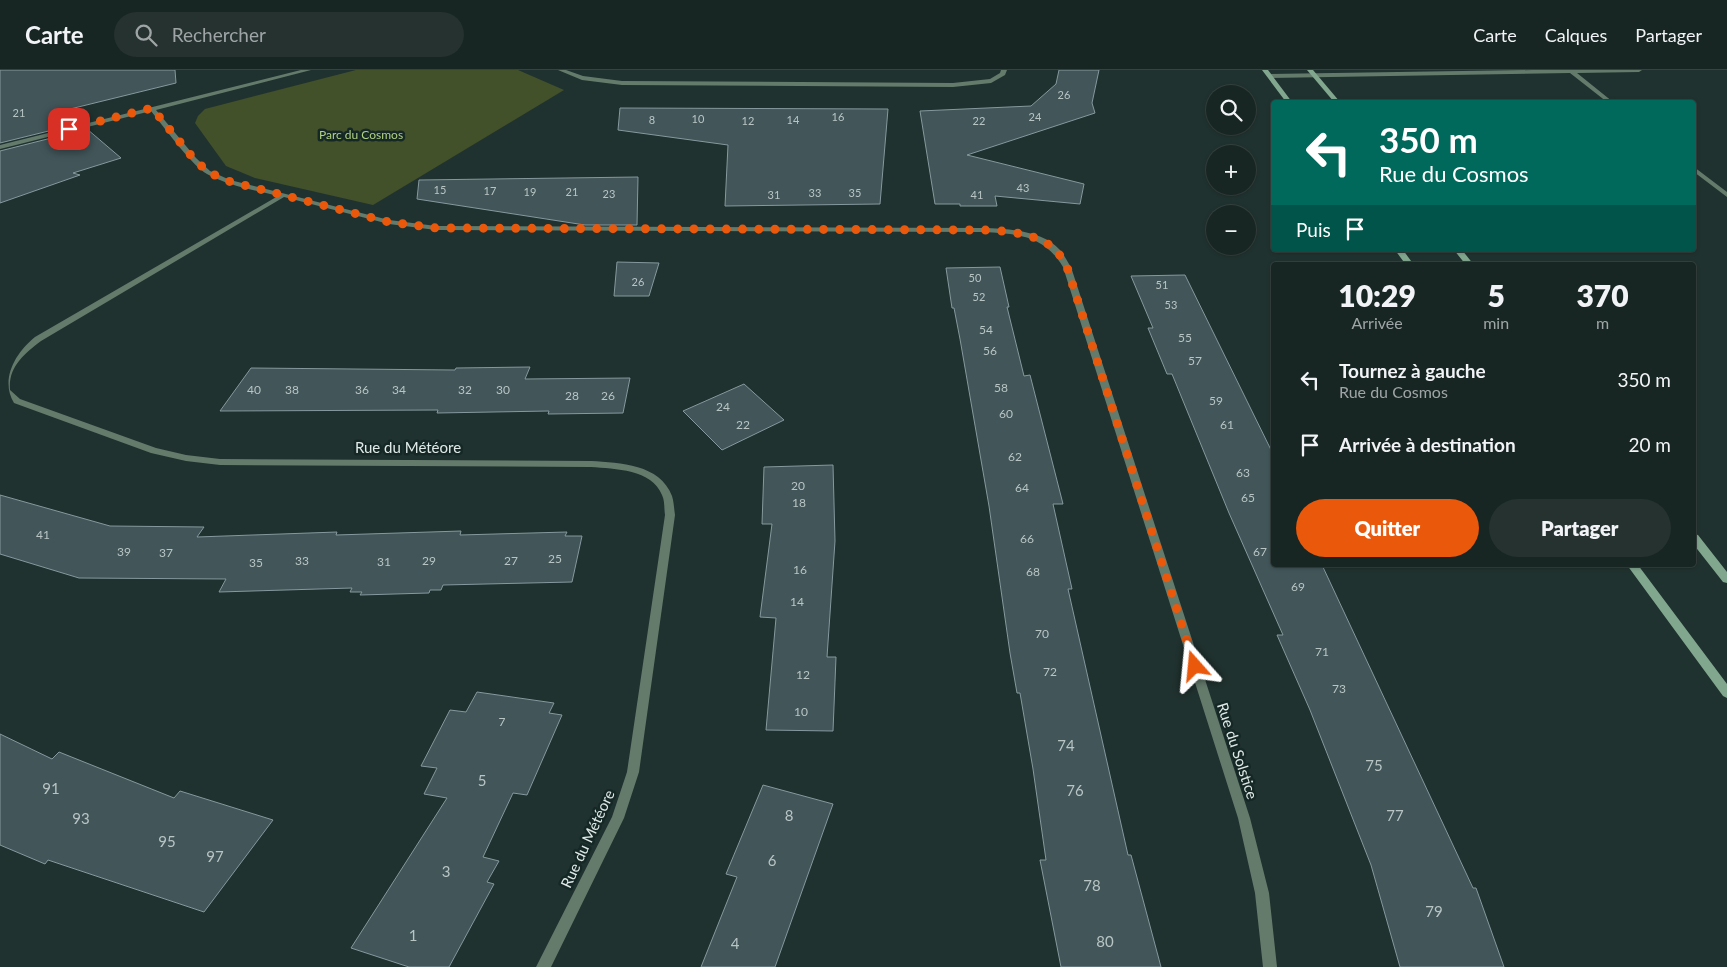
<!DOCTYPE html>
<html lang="fr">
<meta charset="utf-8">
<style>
:root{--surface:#182623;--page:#253230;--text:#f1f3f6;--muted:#9fa5a6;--line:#364341;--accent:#ea580c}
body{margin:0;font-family:Lato,sans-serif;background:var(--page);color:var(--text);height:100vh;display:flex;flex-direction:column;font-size:19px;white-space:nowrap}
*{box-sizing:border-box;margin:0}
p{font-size:16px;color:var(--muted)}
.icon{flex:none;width:28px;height:28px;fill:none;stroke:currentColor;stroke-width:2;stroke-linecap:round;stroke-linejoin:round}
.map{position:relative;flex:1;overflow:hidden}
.sheet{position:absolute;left:1271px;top:192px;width:425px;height:305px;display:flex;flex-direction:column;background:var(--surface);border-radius:5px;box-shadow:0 1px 4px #0004,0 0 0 1px var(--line)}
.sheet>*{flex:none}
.guide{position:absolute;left:1271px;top:30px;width:425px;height:152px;border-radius:5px;box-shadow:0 1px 4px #0004,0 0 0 1px var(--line);background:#00695c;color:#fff;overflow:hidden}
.buttons{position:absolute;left:1206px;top:15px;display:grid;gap:10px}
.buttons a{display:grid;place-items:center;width:50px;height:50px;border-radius:50%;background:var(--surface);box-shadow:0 1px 4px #0004,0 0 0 1px var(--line);font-size:25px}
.pin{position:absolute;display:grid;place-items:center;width:42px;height:42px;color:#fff;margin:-21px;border-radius:10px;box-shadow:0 2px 8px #0006}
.me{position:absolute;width:55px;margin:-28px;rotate:342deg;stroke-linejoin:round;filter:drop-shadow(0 0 4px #0008)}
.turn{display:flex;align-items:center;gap:18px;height:105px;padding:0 25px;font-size:22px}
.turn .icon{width:65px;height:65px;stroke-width:2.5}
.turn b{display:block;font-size:35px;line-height:42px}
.then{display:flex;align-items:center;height:48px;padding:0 25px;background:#0003;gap:10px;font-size:19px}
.eta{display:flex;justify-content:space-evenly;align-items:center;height:85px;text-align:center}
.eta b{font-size:30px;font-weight:800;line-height:35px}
.button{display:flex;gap:10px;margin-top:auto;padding:10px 25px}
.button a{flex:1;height:58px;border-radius:30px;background:var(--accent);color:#fff;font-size:20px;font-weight:800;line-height:58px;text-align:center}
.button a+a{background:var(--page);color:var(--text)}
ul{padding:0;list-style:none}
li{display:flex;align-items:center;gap:15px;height:65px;padding:0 25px}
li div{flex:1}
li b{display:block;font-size:19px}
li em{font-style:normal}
header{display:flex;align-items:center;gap:30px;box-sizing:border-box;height:70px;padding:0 25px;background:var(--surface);border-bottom:1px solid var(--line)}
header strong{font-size:24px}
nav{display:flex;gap:28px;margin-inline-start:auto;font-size:18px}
.search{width:350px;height:45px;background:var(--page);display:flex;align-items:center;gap:12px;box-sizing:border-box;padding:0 18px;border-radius:28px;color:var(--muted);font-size:19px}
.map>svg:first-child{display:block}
.green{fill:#42512a}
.building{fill:#425559;stroke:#85999e}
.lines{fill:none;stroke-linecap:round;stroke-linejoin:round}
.minor{fill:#647b6c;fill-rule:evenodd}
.secondary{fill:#82a78f;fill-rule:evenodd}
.route{stroke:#ea580c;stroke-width:9;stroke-dasharray:0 16.2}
.labels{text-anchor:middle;stroke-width:5;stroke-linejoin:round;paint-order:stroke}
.far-number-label{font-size:11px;fill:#b8c5c4}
.far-park-label{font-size:12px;fill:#b1d082;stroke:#162825}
.number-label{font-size:12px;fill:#b8c5c4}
.street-label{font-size:15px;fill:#dfeae8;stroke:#162825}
.near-number-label{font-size:15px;fill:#b8c5c4}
</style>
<header>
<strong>Carte</strong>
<div class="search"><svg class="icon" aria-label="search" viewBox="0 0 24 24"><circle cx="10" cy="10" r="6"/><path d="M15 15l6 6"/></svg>Rechercher</div>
<nav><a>Carte</a><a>Calques</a><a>Partager</a></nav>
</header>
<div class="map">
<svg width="1727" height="897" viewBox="0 0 1727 897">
<rect width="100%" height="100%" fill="#20322f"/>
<!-- green -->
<path class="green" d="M356,0H518L564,20L373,135L255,108L226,96L195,53L198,46L205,39Z"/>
<!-- building -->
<path class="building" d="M0,0H175L176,13L66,40L81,53L0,73Z
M1059,0H1099L1092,33L1095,43L967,85L1084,114L1080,134L995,126L997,136H960V134H935L920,41L1031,36L1056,14Z
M620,38L888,39L880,134L725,136L728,75L618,60Z
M87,59L121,88L73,103L80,105L0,133V81Z
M638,107L637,155H585L417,129L419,110Z
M617,192L659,193L649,226H614Z
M1000,197L1009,237H1007L1024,306L1030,305L1063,434H1053L1072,519H1068L1128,785H1131L1161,897H1061L1040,790H1046L1033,699L1020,623H1017L1010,583L989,436L960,269L954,238H952L946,198Z
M1185,205L1274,386V495H1322L1473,818H1476L1504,897H1400L1371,795L1310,640L1277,565H1283L1229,443L1172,304H1167L1148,258H1153L1131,206Z
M530,297L525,309L630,308L623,343L548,344L549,341L437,343L438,340L220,341L251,298L455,300L456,298Z
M744,314L784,350L722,380L683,341Z
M833,395L835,471L827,587H836L833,661L766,660L776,548L760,547L772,454H762L764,397Z
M0,425L110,456L204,457L197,467L337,462L336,465L461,461L460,465L567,462L565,466H582L572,512L443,515L441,520H430L429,523L360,525L362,522H350L352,518L219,522L226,509L79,508L0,484Z
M477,622L554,633L549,643L562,645L527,725L513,723L483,787L499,791L487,812L494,814L449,897H409L351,878L447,728L424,724L437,698L421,696L450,640L466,642Z
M0,664L52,689L59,682L174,728L180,721L273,750L204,842L48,790L45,794L0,775Z
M763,715L833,734L775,897H701L737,807L726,804Z"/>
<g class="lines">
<!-- minor -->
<path class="minor" d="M301,0H311L156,40L196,88L210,101L230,110L389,150L436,156L984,158C1008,159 1043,160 1060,180C1064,185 1067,191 1071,197L1250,748L1269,823L1277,897H1263L1255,823L1238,748L1063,197C1044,165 1018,164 984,162L436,160L389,154L284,127L41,271C24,284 8,297 10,320L20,329L156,378L186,385L220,389L591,391C620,393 660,394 672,426C674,432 674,439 675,445L639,702L624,748L551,897H536L612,747L627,702L665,445C664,439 665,431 662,425C652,399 615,399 591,397L220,395L186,391L151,383L14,333C0,310 15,283 35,267L278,126C254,120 229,116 207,104C191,95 164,57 151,41L0,79V75Z
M558,0H566L583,6L622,11L953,13L990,9L1000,3L1001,0H1007L1005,5L991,13L953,17L622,15L582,10Z
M1533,0H1642L1639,2L1577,3L1613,32H1607L1570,3L1270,8L1267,6L1270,4Z
M1694,97L1727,122V127L1694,102Z"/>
<!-- secondary -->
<path class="secondary" d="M1262,0H1268L1292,32H1286Z
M1307,0H1313L1340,32H1334Z
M1395,180H1403L1414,195H1406Z
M1454,180H1462L1474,195H1466Z
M1694,464L1698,465L1727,502V513L1723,512L1694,475Z
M1627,495H1638L1727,614V628L1723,626Z"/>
</g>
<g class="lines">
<!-- route -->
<path class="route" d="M69,59L152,38L194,89L208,102L228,111L389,152L436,158L984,160C1007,161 1037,163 1056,180C1060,185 1064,192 1067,197L1195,596"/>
</g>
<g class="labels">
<!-- far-number labels -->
<g class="far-number-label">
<text x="1064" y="29">26</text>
<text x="19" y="47">21</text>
<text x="838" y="51">16</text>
<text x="1035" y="51">24</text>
<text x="698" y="53">10</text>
<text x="652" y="54">8</text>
<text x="793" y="54">14</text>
<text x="748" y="55">12</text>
<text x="979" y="55">22</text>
<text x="1023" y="122">43</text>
<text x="440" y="124">15</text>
<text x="490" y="125">17</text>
<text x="530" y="126">19</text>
<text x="572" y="126">21</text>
<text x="815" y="127">33</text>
<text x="855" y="127">35</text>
<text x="609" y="128">23</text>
<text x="774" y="129">31</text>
<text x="977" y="129">41</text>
<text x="975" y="212">50</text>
<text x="638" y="216">26</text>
<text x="1162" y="219">51</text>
<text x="979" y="231">52</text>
<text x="1171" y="239">53</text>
</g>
<!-- far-park labels -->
<g class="far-park-label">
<text x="361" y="69">Parc du Cosmos</text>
</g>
<!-- number labels -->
<g class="number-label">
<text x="986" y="264">54</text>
<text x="1185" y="272">55</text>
<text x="990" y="285">56</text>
<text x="1195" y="295">57</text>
<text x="1001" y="322">58</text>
<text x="254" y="324">40</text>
<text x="292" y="324">38</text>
<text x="362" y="324">36</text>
<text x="399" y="324">34</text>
<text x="465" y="324">32</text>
<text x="503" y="324">30</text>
<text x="572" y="330">28</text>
<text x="608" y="330">26</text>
<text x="1216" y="335">59</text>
<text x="723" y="341">24</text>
<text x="1006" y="348">60</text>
<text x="743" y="359">22</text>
<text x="1227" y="359">61</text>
<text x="1015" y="391">62</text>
<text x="1243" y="407">63</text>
<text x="798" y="420">20</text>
<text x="1022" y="422">64</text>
<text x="1248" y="432">65</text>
<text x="799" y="437">18</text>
<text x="43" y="469">41</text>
<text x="1027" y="473">66</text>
<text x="124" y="486">39</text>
<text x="1260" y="486">67</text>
<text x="166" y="487">37</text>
<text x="555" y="493">25</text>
<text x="302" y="495">33</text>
<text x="429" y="495">29</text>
<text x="511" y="495">27</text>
<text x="384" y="496">31</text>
<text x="256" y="497">35</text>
<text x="800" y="504">16</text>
<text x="1033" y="506">68</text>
<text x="1298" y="521">69</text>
<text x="797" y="536">14</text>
<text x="1042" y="568">70</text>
<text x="1322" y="586">71</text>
<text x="1050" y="606">72</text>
<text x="803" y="609">12</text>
<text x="1339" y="623">73</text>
<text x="801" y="646">10</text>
<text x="502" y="656">7</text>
</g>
<!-- street labels -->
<g class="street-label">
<text x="408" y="383">Rue du Météore</text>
<text transform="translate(1237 681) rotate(72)" y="5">Rue du Solstice</text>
<text transform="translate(588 769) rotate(-65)" y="5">Rue du Météore</text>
</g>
<!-- near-number labels -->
<g class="near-number-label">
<text x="1066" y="681">74</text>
<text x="1374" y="701">75</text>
<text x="482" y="716">5</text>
<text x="51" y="724">91</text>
<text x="1075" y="726">76</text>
<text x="789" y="751">8</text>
<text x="1395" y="751">77</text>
<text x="81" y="754">93</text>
<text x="167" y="777">95</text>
<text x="215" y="792">97</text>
<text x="772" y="796">6</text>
<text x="446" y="807">3</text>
<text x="1092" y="821">78</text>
<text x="1434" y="847">79</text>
<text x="413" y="871">1</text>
<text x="1105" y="877">80</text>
<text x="735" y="879">4</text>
</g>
</g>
</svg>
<div class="buttons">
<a><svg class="icon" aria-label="search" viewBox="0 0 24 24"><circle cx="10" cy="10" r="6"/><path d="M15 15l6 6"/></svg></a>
<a>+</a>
<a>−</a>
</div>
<div class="pin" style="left:69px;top:59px;background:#d93025"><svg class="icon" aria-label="arrive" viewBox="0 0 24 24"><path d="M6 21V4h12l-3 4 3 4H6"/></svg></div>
<svg class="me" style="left:1195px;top:596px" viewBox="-20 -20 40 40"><path d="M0-17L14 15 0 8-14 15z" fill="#ea580c" stroke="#fff" stroke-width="4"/></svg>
<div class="guide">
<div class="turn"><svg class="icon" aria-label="left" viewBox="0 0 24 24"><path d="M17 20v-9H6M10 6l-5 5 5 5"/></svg><div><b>350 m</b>Rue du Cosmos</div></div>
<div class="then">Puis<svg class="icon" aria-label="arrive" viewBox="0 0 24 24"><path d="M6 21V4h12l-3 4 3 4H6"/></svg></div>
</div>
<section class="sheet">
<div class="eta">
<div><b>10:29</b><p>Arrivée</p></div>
<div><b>5</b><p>min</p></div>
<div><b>370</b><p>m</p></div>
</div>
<ul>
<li><svg class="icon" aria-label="left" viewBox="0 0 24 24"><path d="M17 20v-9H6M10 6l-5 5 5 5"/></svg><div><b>Tournez à gauche</b><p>Rue du Cosmos</p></div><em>350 m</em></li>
<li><svg class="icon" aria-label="arrive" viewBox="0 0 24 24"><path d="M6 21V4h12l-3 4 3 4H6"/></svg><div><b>Arrivée à destination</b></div><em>20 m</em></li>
</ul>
<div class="button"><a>Quitter</a><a>Partager</a></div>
</section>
</div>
